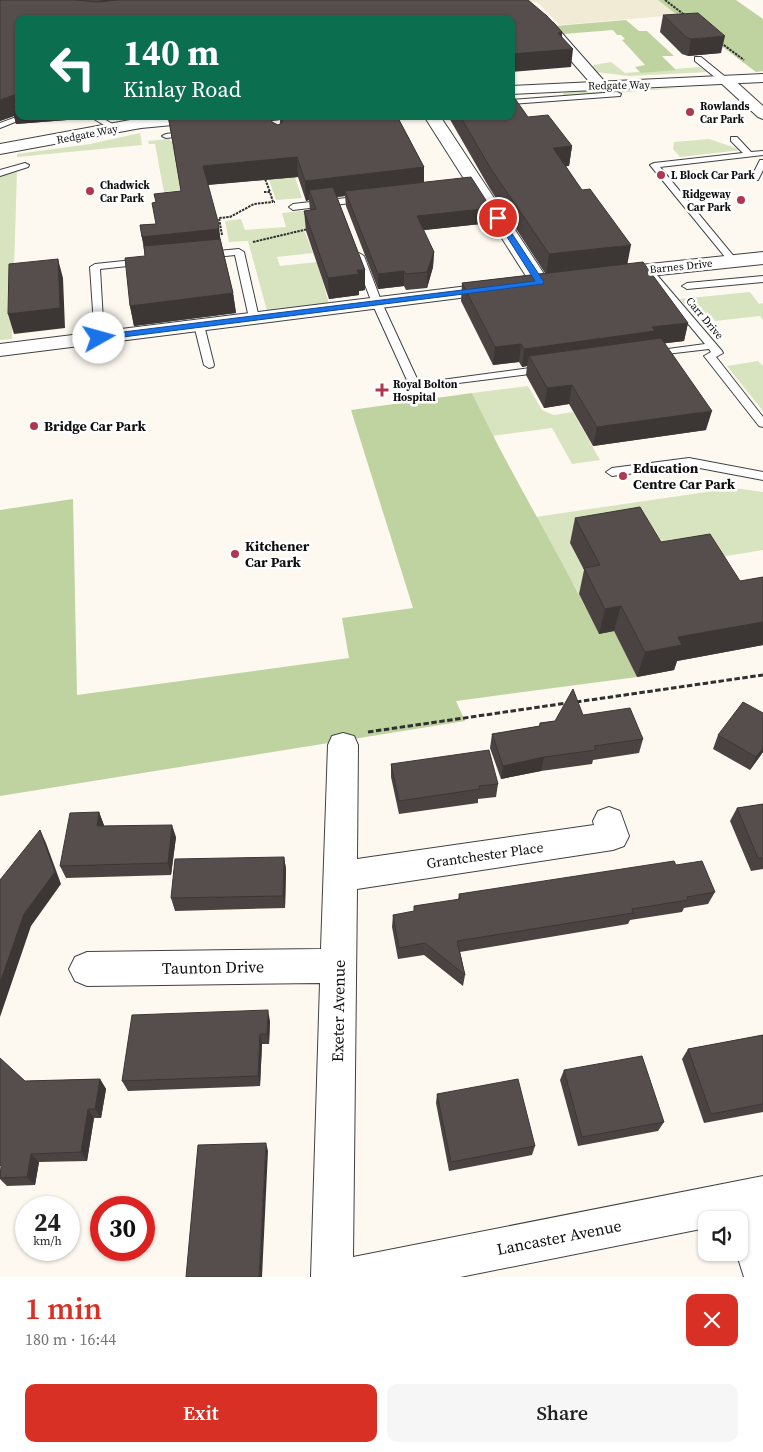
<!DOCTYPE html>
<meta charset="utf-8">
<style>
:root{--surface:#fff;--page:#f6f6f6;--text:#222;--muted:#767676;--accent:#d93025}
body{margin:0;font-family:"Source Serif 4",serif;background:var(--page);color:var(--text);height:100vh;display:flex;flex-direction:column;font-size:19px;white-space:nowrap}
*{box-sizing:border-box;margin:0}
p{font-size:16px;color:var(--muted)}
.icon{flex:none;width:28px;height:28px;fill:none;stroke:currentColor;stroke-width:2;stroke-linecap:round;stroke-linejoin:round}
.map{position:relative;height:1277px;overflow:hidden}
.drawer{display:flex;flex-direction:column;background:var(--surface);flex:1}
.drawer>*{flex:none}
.guide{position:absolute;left:15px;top:15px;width:500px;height:105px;border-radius:10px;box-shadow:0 1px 4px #0004;background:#0b6e4f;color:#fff;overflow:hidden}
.tools{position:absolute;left:698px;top:1211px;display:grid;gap:10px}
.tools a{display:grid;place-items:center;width:50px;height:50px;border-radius:10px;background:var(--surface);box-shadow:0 1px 4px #0004;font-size:25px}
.speed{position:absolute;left:15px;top:1196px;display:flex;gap:10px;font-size:25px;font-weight:700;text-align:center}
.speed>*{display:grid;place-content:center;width:65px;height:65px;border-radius:50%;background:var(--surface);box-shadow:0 1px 4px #0004;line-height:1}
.speed small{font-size:12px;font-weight:400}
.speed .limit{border:8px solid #d22;background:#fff;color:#111}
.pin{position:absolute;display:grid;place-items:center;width:42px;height:42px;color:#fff;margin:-21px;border:2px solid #fff;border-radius:50%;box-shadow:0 1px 5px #0007}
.me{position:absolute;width:55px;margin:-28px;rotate:83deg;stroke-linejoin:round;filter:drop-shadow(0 0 4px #0008)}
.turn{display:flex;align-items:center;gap:18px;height:105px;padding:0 25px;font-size:22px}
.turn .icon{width:65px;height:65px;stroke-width:2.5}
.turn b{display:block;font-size:35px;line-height:42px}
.round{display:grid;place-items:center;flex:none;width:52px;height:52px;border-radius:10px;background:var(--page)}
.head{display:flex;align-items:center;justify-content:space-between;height:85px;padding:0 25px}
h1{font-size:30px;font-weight:600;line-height:38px;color:var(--accent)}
.action{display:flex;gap:10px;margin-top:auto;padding:10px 25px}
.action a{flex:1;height:58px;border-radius:10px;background:var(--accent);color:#fff;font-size:20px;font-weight:600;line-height:58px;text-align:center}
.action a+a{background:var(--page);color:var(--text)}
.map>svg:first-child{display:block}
.farmland{fill:#f1ead4}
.green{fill:#d8e4bf}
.forest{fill:#bfd3a0}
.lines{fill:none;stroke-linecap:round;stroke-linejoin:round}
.service-casing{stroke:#414141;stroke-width:2}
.minor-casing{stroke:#414141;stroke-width:2}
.tertiary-casing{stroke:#414141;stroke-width:2}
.path-far1{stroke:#303030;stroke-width:2;stroke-dasharray:2.5 1;stroke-linecap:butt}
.path{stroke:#303030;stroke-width:3;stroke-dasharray:5.5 2.5;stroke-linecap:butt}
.service{fill:#fff;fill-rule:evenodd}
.minor{fill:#fff;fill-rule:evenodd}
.tertiary{fill:#fff;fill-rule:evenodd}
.wall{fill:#4a4341;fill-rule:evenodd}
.shaded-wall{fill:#3c3735}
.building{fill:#564e4c;stroke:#3c3735}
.route{fill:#1a73e8;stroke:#114b97}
.poi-dot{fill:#ad3850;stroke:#fff;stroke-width:2}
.labels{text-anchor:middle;stroke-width:5;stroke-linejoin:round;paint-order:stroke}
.far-street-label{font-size:11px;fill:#0e0e0e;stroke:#fff}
.far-poi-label{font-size:11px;font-weight:bold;fill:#0e0e0e;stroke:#fff;text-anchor:start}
.poi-label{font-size:14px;font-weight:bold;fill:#0e0e0e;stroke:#fff;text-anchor:start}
.street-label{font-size:14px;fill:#0e0e0e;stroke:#fff}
.near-street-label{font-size:16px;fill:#0e0e0e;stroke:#fff}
</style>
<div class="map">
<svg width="763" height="1277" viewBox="0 0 763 1277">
<rect width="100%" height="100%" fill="#fdf9f1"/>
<!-- farmland -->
<path class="farmland" d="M471,0H658L677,15L560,25L537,2L475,4Z"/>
<!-- green -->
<path class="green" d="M611,62L625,73L699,67L708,72L629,76L595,72L592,69L594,65Z
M679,88L565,97L563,93L575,91Z
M140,133L142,145L17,157V154L90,144Z
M169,139L172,142L181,190L164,192L155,144H149L148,141Z
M709,139L742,150L680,157L673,149L674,142Z
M17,170L12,339L0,340V176Z
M294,174L302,198L276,200L268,177Z
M310,210L316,227L304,230L313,253L277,257L280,266L317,262L329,304L267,311L248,241L229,242L225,221L241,219L245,230L286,227L282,213Z
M750,292L759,304L763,303V320L760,316L715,321L711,315L695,316L680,299Z
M758,361L763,366V411L727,366Z
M528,386L542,410L554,415L573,412L600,460L572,464L552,428L492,436L472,393Z
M734,488L763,492V550L702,560L570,543L594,591L579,594L535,517Z"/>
<!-- forest -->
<path class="forest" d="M658,0H736L763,19V71L756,72L683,17L677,15Z
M626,20L639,31H647L674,56H662L676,70L641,73L635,67L645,65L622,40L625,39L621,35H617L613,30L564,34L555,26Z
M472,393C511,475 559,553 599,634L614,631L637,677L456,701L465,721L0,796V510L73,499L77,695L349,658L342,618L413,608L351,410Z"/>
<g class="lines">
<defs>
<path id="service" d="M695,57H701L728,79V83H722L695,61Z
M617,92L621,94L620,96L511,104V100Z
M19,116H30L0,128V123Z
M89,116H99L121,129L114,131Z
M190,131H193V135L166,138L162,136L166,134Z
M731,137H737L751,152L763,151V155L660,167L736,259L738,261L733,264L730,263L650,165L654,163L743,153L731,141Z
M760,160H763V170L758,180H752L751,178Z
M25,163L29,165L28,167L0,176V170Z
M364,196L368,199L367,201L293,210L289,207L293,204Z
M239,249L244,252L259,318L254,321L249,318L235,255L207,258L202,255L207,252Z
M359,253L364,256L382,303L419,383L545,366L550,369L545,372L411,389L372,303L354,256Z
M143,259L148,262L146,264L100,269L104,338L103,340H95L90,267L95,264Z
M648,267L651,268L722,351L723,353L716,357L763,417V427L759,426L704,356L711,352L709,349L649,356L648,354L653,351L705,344L645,272L643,270Z
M763,276V282L687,289L682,286L687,283Z
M199,322L204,325L214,365L213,367L209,368L204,365L194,325Z
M689,458L763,472V480L689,466L612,476L606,472L612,468Z"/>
<path id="minor" d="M548,22L553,23L605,82L607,85L605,88H595L543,29L541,26Z
M727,77L732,78L763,106V119L758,117L722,84L720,81L722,78Z
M424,116H440L550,283L547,287L540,289L533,287Z
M763,252V264L612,280L605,278L602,274L605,270L612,268Z
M500,282L507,284L510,288L507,292L0,356V344Z
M343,733L354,736L358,745L357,859L594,825L593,821L598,811L609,807L620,811L629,836L624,846L613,850L357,889L353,1257L763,1176V1277H744L736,1252H739V1220H706V1228L460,1277H311L320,983L87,986L75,981L69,969L75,957L87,952L321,949L328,745L332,736Z"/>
<path id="tertiary" d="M763,74V82L511,94V86Z
M163,116H223L220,119L215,121L141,128L0,154V144L141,118Z"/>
</defs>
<!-- service casing -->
<use href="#service" class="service-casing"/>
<!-- minor casing -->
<use href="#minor" class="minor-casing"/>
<!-- tertiary casing -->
<use href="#tertiary" class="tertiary-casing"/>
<!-- path-far1 -->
<path class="path-far1" d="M665,0L686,16
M721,43L744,60
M264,176L270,192
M264,192H270L273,202H275
M222,235L219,218L230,217L254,204L273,202
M253,242L308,229"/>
<!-- path -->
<path class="path" d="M576,702L763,675
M368,732L567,703"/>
<!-- service -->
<use href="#service" class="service"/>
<!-- minor -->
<use href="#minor" class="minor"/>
<!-- tertiary -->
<use href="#tertiary" class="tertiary"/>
</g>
<!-- wall -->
<path class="wall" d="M0,0H528L562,32V36L571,67L511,19H19V116H67V120L16,124L14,116L0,121Z
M663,15L721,53L688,56L682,54L660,32Z
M168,116H397L424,167V182L490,223L423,230L434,252L433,267L427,288L406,290L404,286L378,289L346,206L345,196L337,197L365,270V290L359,291V295L329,299L306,231L304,211L310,210L309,200L306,201L298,177L208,185L233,293L236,313L134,326L130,306L145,256L140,225L156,224V202L181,191ZM280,120V124L278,125L272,122L271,121Z
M448,116H511L528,117L572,146L569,166H566L628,264L688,323L684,341L665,343L706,430L593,446L569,404L544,408L526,375L527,366L522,367L519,362L493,365L461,301L462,283L545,273L490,189Z
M575,518L661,542L740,581L763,577V645L677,661L674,670L637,677L614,631L599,634L579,594L584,570L570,543Z
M763,713V752L750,770L713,749L718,735Z
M583,715L643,739L639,753L593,760L592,764L541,771L501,779L490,748L492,734L539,726L540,723L555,721Z
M391,764L498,784L496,797L478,799V803L399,814L391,777Z
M763,804V869L751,871L730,821L737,808Z
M99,812L104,826L176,837L171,875L66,878L60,866Z
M284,857L286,869L285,908L175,911L171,898Z
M676,865L715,892L708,904L684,908L682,912L630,920L628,924L460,952L465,975L463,986L424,955L398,959L392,927L393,915L414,912V906L458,900L459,894Z
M270,1021L269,1044H262L260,1086L128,1091L122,1081Z
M763,1035V1112L704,1123L682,1059L688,1049Z
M564,1070L664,1122L658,1131L578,1146L560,1080Z
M100,1079L106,1089L101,1118H94L87,1161L39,1162L35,1185L7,1186L0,1179V1172L25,1081Z
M437,1094L535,1146L532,1155L449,1171L436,1103Z"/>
<!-- shaded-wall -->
<path class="shaded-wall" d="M100,0H116L101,7Z
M562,32L560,50L573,49L571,67L511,72V54L558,33Z
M725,36L721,53L688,56L691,39Z
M14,95L16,105H19V116H67V120L16,124L14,116L0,121V100Z
M168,116H280V120L171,132L169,120L170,132Z
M572,146L569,166L551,168L553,148Z
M297,157L298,177L205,185L203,166Z
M424,167V187L345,191V196L313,200L309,190V200L306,201L305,181Z
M491,208L490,223L416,231L417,216Z
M219,225L221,246L146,257L142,237Z
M631,245L627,266L546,275L549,254Z
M434,252L433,267L427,288V272Z
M58,259L63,278L65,328L14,334L8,314Z
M357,270H365V290L359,291V295L329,299L328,278Z
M404,271V286L378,289V274Z
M233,293L236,313L134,326L130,306Z
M688,323L684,341L652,345L529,356L527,366L522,367L524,349L652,327Z
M521,344L519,362L493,365L495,347Z
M572,385L569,404L544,408L547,388Z
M712,411L706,430L593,446L597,427Z
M621,606L614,631L599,634L605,609Z
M763,622V645L677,661L674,670L637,677L645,652L678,637Z
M763,748V752L750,770L756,757Z
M544,757L541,771L501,779L503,766Z
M99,812L104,825L102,839L97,826Z
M172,825L176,837L171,875L168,863Z
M40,830L46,843L61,884L31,926L0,1017V983Z
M284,857L286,869L285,908L283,896Z
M268,1010L270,1021L269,1044L267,1034Z
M260,1034L262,1044L260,1086L258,1076Z
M100,1079L106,1089L101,1118L95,1109Z
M88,1109L94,1118L87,1161L81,1152Z
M266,1143L268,1151L262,1277H259Z
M31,1154L39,1162L35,1185L27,1177Z"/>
<!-- building -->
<path class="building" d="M0,0H76L98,2L118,0H528L547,16L562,32L558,33L573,49L511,54V19H19V96L14,95L0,100Z
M698,13L725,36L691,39L686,37L663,15Z
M511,93L528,117L548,115L572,146L553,148L582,190L590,189L631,245L549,254L491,169L460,116H511Z
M19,102V105H11Z
M211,116H270L272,122L278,125L283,122L281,116H397L424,167L305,181L297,157L203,166L219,225L218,229L142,237L140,225L156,224L152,203L156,202L154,194L181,191L169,120Z
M471,177L491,208L417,216L434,252L427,272L406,274L404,271L378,274L345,191Z
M333,187L365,270H357L359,274L328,278L304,211L316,209L309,190Z
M220,239L233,293L130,306L125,258L145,256L144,246Z
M58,259L60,308L8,314L9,264Z
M643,262L688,323L652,327L655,331L524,349L521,344L495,347L462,283Z
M661,338L712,411L597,427L572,385L547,388L529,356Z
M640,507L661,542L710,534L740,581L763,577V622L678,637L682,645L645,652L621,606L605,609L584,568L600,565L575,518Z
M573,689L583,715L630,708L643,739L594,746L596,750L544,757L503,766L492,734L540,726V723L555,721Z
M743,702L763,713V748L756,757L718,735Z
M489,750L498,784L479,786L480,789L399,801L391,764Z
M763,804V858H758L737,808Z
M99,812L97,826L172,825L168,863L60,866L70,813Z
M40,830L55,872L24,914L0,983V880Z
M284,857L283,896L171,898L175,859Z
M674,861L676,865L702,861L715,892L687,897L688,900L632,909L633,913L457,941L465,975L425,943L399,948L393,915L414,911V906L460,899L459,894Z
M268,1010L267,1034H260L258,1076L122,1081L132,1015Z
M763,1035V1104L711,1114L688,1049Z
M642,1056L664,1122L582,1137L564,1070Z
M0,1058L25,1081L100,1079L95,1109H88L81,1152L31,1154L27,1177L0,1178L1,1166L0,1165Z
M518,1079L535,1146L451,1162L437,1094Z
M266,1143L259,1277H186L198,1145Z"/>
<!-- route -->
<path class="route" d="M496,217H501L544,282L543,284L99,340L94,338L99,335L535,281L495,218Z"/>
<!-- markers -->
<g class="poi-dot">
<circle cx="690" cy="112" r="5"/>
<circle cx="661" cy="175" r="5"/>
<circle cx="90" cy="191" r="5"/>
<circle cx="741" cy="200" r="5"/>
<path d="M379.5 382.5h5v5h5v5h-5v5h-5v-5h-5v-5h5z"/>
<circle cx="34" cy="426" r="5"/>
<circle cx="623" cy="476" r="5"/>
<circle cx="235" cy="554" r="5"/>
</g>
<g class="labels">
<!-- far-street labels -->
<g class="far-street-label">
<text transform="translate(619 85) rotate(-1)" y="4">Redgate Way</text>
<text transform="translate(87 134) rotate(-11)" y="4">Redgate Way</text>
<text transform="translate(681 266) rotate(-6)" y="4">Barnes Drive</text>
<text transform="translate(705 318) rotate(50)" y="4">Carr Drive</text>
</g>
<!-- far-poi labels -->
<g class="far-poi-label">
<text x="700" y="110">Rowlands<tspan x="700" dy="13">Car Park</tspan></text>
<text x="671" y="179">L Block Car Park</text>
<text x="100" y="189">Chadwick<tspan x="100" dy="13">Car Park</tspan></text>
<text x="731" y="198" text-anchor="end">Ridgeway<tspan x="731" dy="13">Car Park</tspan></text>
<text x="393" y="388">Royal Bolton<tspan x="393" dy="13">Hospital</tspan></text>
</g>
<!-- poi labels -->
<g class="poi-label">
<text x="44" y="431">Bridge Car Park</text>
<text x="633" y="473">Education<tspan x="633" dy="16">Centre Car Park</tspan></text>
<text x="245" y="551">Kitchener<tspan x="245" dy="16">Car Park</tspan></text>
</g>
<!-- street labels -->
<g class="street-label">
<text transform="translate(485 855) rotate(-8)" y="5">Grantchester Place</text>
</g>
<!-- near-street labels -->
<g class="near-street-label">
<text transform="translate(213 967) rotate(-1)" y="6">Taunton Drive</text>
<text transform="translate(338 1011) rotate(-89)" y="6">Exeter Avenue</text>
<text transform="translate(559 1237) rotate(-11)" y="6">Lancaster Avenue</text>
</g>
</g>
</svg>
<div class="tools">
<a><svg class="icon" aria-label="sound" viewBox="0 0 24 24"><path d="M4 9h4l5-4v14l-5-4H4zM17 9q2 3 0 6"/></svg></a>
</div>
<div class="speed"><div>24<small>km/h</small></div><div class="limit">30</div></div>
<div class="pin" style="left:498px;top:218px;background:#d93025"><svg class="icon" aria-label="arrive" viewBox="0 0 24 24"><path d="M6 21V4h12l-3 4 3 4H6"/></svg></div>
<svg class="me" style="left:99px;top:338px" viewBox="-20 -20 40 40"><circle r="19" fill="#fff"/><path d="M0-13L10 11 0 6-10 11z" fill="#1a73e8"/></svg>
<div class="guide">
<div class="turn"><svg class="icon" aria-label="left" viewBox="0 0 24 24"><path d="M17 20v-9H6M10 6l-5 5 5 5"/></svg><div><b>140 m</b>Kinlay Road</div></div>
</div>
</div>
<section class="drawer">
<div class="head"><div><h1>1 min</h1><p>180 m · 16:44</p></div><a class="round" style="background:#d93025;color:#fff"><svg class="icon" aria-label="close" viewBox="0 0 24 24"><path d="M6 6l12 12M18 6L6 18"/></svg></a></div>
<div class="action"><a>Exit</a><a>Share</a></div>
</section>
